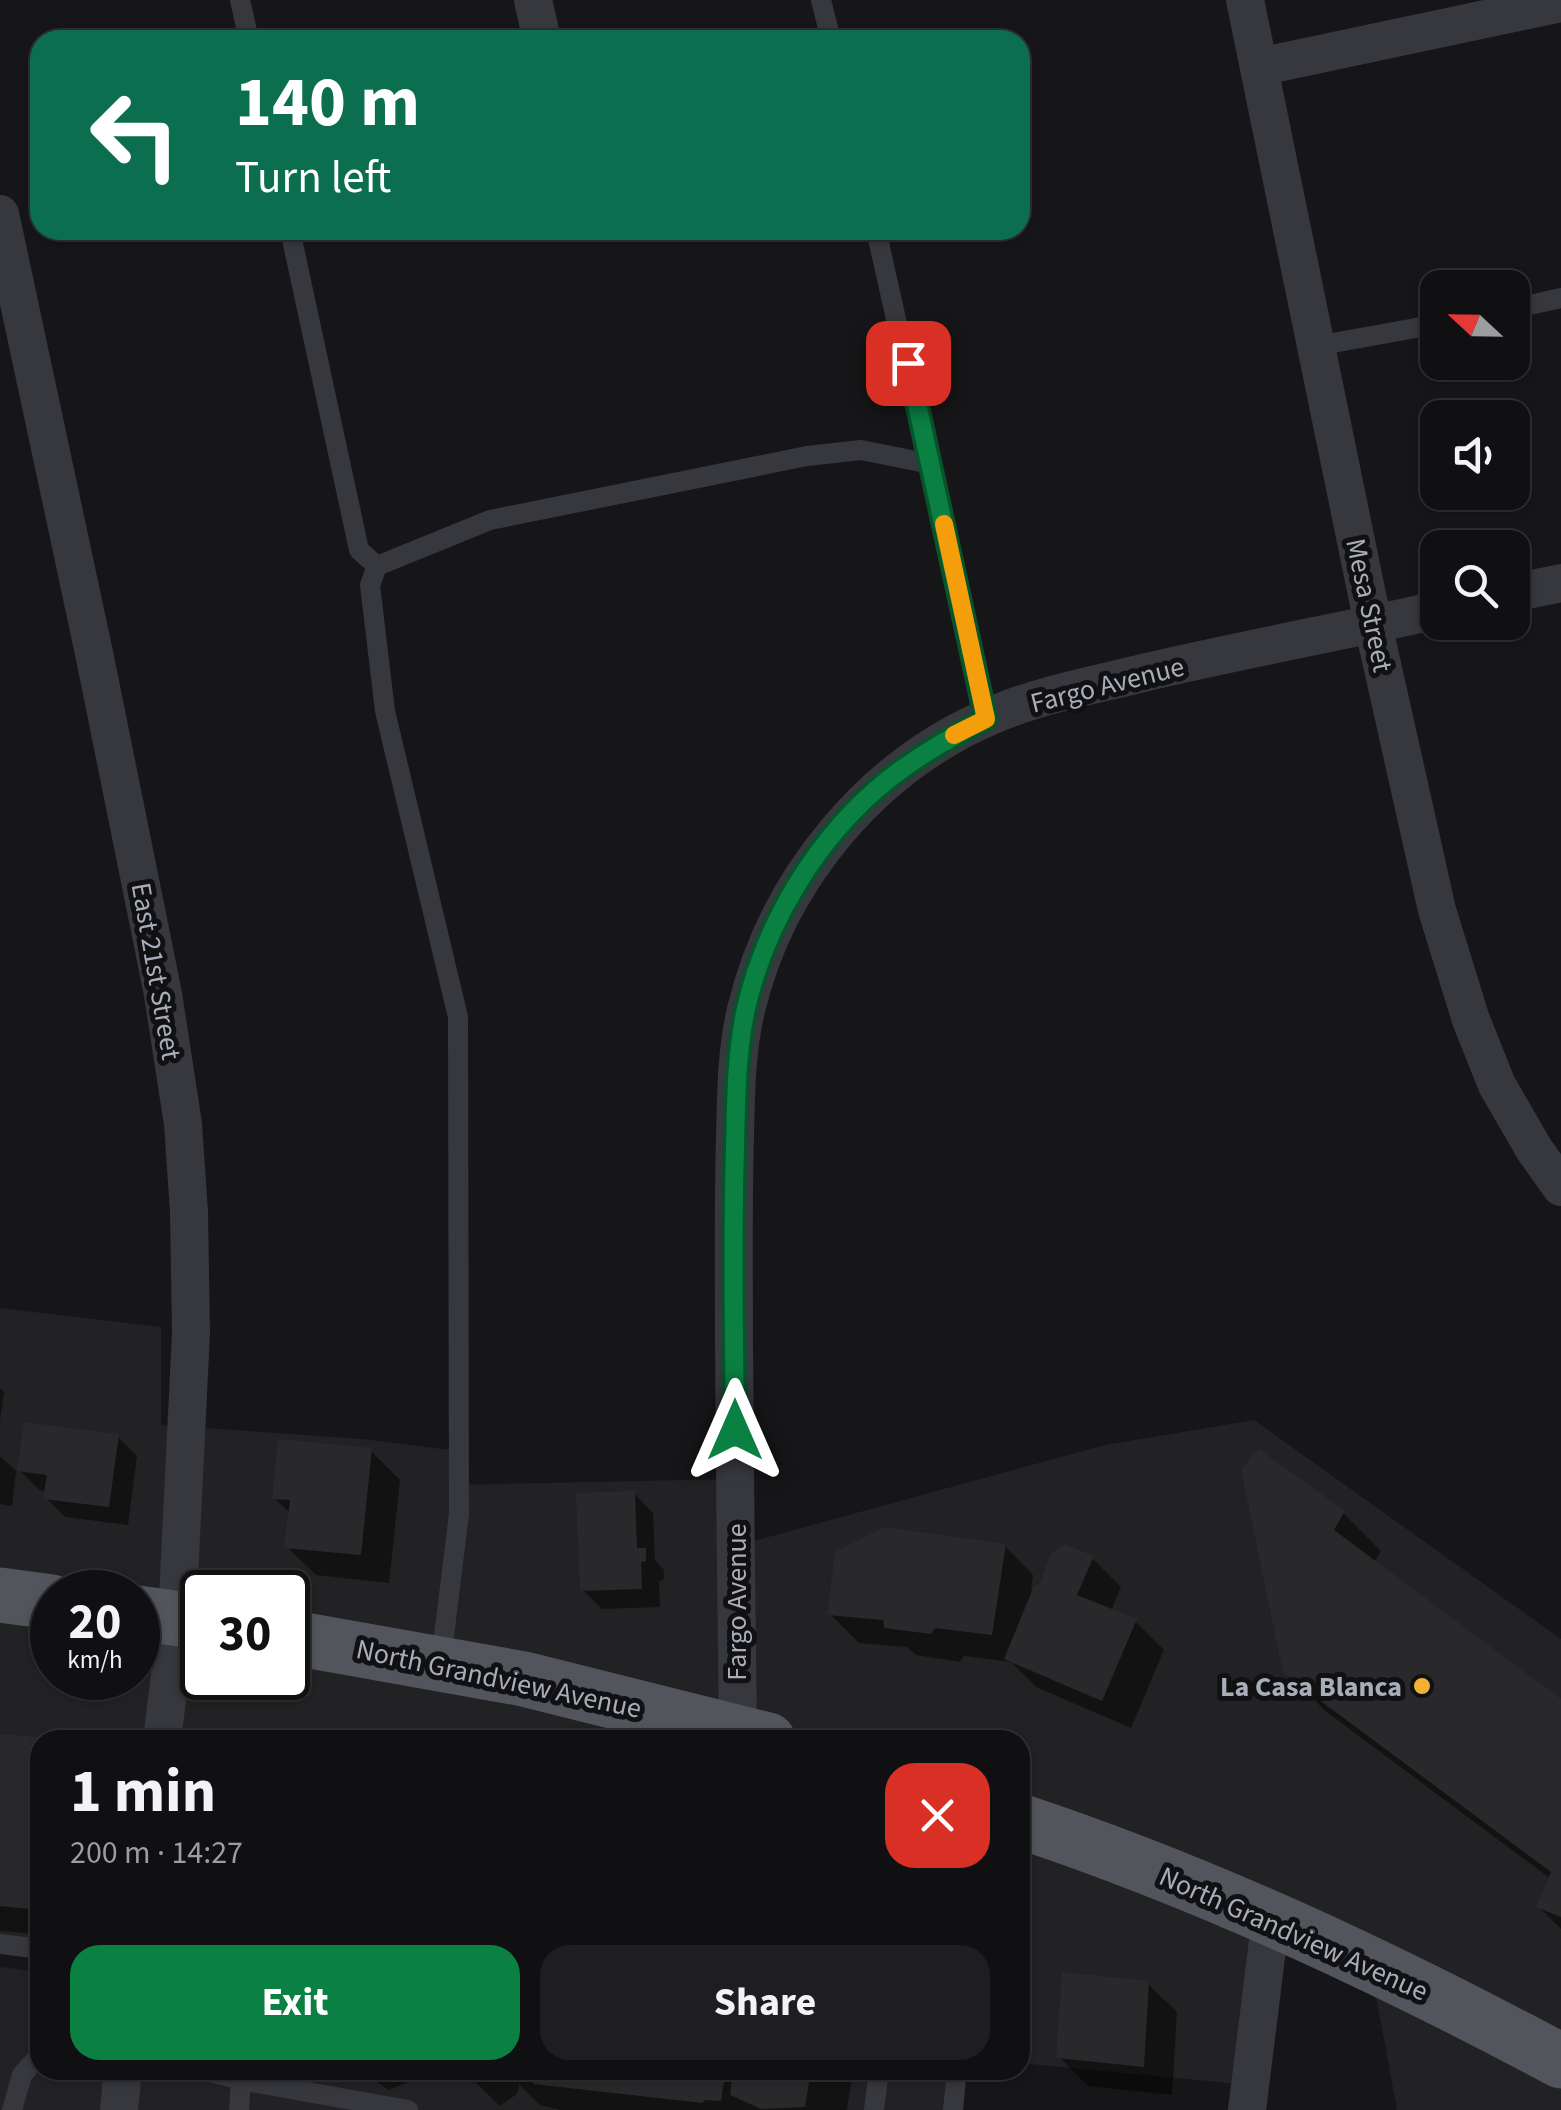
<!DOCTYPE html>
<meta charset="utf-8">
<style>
:root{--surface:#101012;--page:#1e1e20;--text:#f1f3f6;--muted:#9c9d9f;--line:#303032;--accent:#0b8043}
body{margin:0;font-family:"Source Sans 3",sans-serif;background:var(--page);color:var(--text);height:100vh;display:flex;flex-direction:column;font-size:38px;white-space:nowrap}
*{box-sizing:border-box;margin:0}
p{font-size:32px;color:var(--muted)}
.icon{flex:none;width:55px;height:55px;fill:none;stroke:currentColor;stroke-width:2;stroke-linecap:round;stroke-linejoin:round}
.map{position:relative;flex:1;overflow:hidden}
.sheet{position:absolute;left:30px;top:1730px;width:1000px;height:350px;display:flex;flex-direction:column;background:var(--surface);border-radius:30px;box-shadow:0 2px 8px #0004,0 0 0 2px var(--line)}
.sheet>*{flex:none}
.banner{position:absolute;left:30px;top:30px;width:1000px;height:210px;border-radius:30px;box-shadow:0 2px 8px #0004,0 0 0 2px var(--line);background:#0b6e4f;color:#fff;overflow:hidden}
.needle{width:65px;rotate:292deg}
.controls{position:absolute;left:1420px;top:270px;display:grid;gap:20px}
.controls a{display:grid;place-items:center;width:110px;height:110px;border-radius:20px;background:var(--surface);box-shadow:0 2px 8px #0004,0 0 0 2px var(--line);font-size:50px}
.speed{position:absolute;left:30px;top:1570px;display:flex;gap:20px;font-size:50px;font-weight:700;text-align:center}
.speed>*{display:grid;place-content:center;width:130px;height:130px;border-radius:50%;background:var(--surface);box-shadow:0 2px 8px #0004,0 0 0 2px var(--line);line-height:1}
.speed small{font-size:25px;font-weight:400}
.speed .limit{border:5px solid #111;border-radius:15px;background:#fff;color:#111}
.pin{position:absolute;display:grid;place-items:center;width:85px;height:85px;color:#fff;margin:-42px;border-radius:20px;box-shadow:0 5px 15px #0006}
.me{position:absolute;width:110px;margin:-55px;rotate:0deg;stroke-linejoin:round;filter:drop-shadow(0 0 8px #0008)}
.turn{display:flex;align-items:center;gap:35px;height:210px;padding:0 40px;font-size:45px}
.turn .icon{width:130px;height:130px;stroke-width:2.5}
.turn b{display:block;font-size:70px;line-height:85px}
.round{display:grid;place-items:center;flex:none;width:105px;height:105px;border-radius:30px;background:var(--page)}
.head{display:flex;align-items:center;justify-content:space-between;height:170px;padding:0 40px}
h1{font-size:60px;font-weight:700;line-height:75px}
.action{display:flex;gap:20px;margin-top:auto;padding:20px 40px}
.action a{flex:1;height:115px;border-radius:30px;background:var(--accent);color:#fff;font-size:40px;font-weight:700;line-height:115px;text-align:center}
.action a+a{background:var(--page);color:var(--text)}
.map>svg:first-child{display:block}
.built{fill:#222225;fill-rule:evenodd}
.shadow{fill:#0007}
.building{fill:#29292c}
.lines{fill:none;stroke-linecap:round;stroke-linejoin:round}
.service{stroke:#37383d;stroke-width:20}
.minor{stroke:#37383d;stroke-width:38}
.primary{stroke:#53555c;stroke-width:55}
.route-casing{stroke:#07532c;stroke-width:25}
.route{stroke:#0b8043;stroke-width:18}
.slow{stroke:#f59e0b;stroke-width:18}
.poi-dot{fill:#f2b134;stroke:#111113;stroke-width:4}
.labels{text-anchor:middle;stroke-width:10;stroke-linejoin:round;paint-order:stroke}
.street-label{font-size:28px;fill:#a8adb8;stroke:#111113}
.poi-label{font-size:28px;font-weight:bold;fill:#a8adb8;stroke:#111113;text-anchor:end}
</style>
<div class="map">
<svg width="1561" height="2110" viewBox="0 0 1561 2110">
<rect width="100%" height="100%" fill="#161618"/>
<!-- built -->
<path class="built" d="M0,1308L161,1327V1425L362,1439L450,1450L455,1485L733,1479L739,1545L1105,1445L1254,1420L1561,1639V2110H1397L1370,1964L1272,1918L1249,2085L1020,2063V1740H40V1943L0,1938ZM52,1592H138V1678H52ZM202,1592H288V1678H202Z
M0,1967L40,1972V2070H959L953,2110H0Z"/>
<!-- shadow -->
<path class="shadow" d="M0,1388L4,1392L0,1421Z
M118,1437L137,1456L128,1525L65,1517L46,1498L47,1491L39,1490L20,1471Z
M371,1451L400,1480L389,1583L316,1575L287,1547L291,1514L274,1498Z
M0,1456L16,1471L12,1506L0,1504Z
M1244,1470L1343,1513L1381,1551L1374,1563L1561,1702V1929L1539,1907L1551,1879L1324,1710L1286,1671Z
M634,1493L653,1513L655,1560L664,1570V1579L659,1581L660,1607L602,1609L583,1590Z
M1005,1546L1033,1575L1031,1590L1042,1586L1092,1558L1121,1587L1111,1611L1135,1621L1164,1650L1131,1728L1036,1687L1011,1662L964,1656L960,1662L916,1655L907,1647L859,1643L830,1614Z
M0,1736L43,1740H40V1934L0,1931Z
M1148,1984L1177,2012L1172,2095L1088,2086L1059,2057Z
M359,2070H426V2074L389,2090Z
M435,2070H853L847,2110H560L540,2105L519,2084L517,2094L500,2106L469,2076Z"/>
<!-- building -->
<path class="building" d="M24,1422L119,1434L109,1507L43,1499L47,1475L17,1471Z
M278,1439L372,1448L361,1555L284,1548L290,1500L272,1499Z
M1259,1449L1345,1511L1334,1530L1561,1699V1917L1536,1907L1551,1872L1283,1673L1241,1469Z
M635,1491L637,1548H646V1561L641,1562L642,1589L580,1591L576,1493Z
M885,1527L1006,1544L992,1635L935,1628L931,1634L884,1628L883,1620L827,1615L835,1552Z
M1064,1544L1094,1556L1077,1595L1137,1619L1102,1701L1004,1659L1034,1586L1040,1584L1050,1555Z
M0,1734L40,1737V1910L0,1906Z
M1062,1972L1149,1981L1144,2067L1056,2058Z
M513,2070H726L721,2101L704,2100L703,2103L533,2084V2077Z
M733,2070H811L805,2107L761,2109L730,2095Z"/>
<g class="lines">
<!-- service -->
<path class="service" d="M240,0L249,40
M821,0L831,40
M290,230L359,550L377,566
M876,230L986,719
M1512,309L1561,298
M1316,346L1438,324
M441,1660L459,1514L458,1017L385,711L370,585L377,566L490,520L807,456L861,450L931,464
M0,1944L40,1949
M204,2070L241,2080L408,2110
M12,2110L22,2075L40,2055
M239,2110L241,2080
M874,2110L879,2070
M953,2110L957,2070"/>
<!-- minor -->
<path class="minor" d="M533,0L542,40
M1245,0L1373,624L1437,910L1471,1020L1497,1085L1534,1149L1561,1187
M1259,67L1561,3
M0,214L94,653L163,994L183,1124L189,1212L191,1333L177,1618L162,1740
M1512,593L1561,583
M738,1731C736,1602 735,1472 734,1343C734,1274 733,1205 735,1137C736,1095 736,1052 746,1010C777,880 872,764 998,713C1044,694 1094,685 1143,673C1241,650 1339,632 1438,610
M119,2110L123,2070
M1247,2110L1271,1917"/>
<!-- primary -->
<path class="primary" d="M0,1595L52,1602
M138,1613L202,1622
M288,1637L524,1679L768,1740
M1020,1821C1207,1883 1387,1968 1561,2061"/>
</g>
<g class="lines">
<defs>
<path id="route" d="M735,1430C734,1337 732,1243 735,1149C736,1104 736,1058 745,1013C764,924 818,835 890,778C920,755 952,736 986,719L908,363"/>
</defs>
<!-- route casing -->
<use href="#route" class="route-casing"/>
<!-- route -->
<use href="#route" class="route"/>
<!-- slow -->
<path class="slow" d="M944,524L986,719L954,735"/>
</g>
<!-- markers -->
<circle class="poi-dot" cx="1422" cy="1686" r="10"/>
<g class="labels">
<!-- street labels -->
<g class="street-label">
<text transform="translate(1370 605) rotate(78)" y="10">Mesa Street</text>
<text transform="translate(1107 684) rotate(-14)" y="10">Fargo Avenue</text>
<text transform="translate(157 971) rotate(80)" y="10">East 21st Street</text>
<text transform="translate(736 1602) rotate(-90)" y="10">Fargo Avenue</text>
<text transform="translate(499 1678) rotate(12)" y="10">North Grandview Avenue</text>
<text transform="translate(1294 1933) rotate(24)" y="10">North Grandview Avenue</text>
</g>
<!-- poi labels -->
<g class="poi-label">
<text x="1402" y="1696">La Casa Blanca</text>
</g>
</g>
</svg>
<div class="controls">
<a><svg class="needle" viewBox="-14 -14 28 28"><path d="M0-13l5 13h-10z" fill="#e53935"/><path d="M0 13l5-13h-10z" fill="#9c9d9f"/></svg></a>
<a><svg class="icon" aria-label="sound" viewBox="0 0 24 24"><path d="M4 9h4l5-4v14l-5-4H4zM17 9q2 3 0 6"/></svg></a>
<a><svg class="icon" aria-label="search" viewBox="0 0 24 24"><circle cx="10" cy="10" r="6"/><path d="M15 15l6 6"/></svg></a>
</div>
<div class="speed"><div>20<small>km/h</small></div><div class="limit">30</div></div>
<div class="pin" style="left:908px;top:363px;background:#d93025"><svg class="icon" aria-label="arrive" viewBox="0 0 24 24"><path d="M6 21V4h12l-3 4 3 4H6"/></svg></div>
<svg class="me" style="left:735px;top:1430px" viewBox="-20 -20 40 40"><path d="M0-17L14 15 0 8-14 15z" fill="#0b8043" stroke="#fff" stroke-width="4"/></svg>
<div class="banner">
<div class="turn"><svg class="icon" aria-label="left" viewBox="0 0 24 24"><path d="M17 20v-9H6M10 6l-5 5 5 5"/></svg><div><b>140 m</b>Turn left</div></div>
</div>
<section class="sheet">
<div class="head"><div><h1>1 min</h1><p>200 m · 14:27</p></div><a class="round" style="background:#d93025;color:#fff"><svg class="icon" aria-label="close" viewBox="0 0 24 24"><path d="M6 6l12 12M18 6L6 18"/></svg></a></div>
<div class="action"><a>Exit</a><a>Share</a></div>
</section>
</div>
